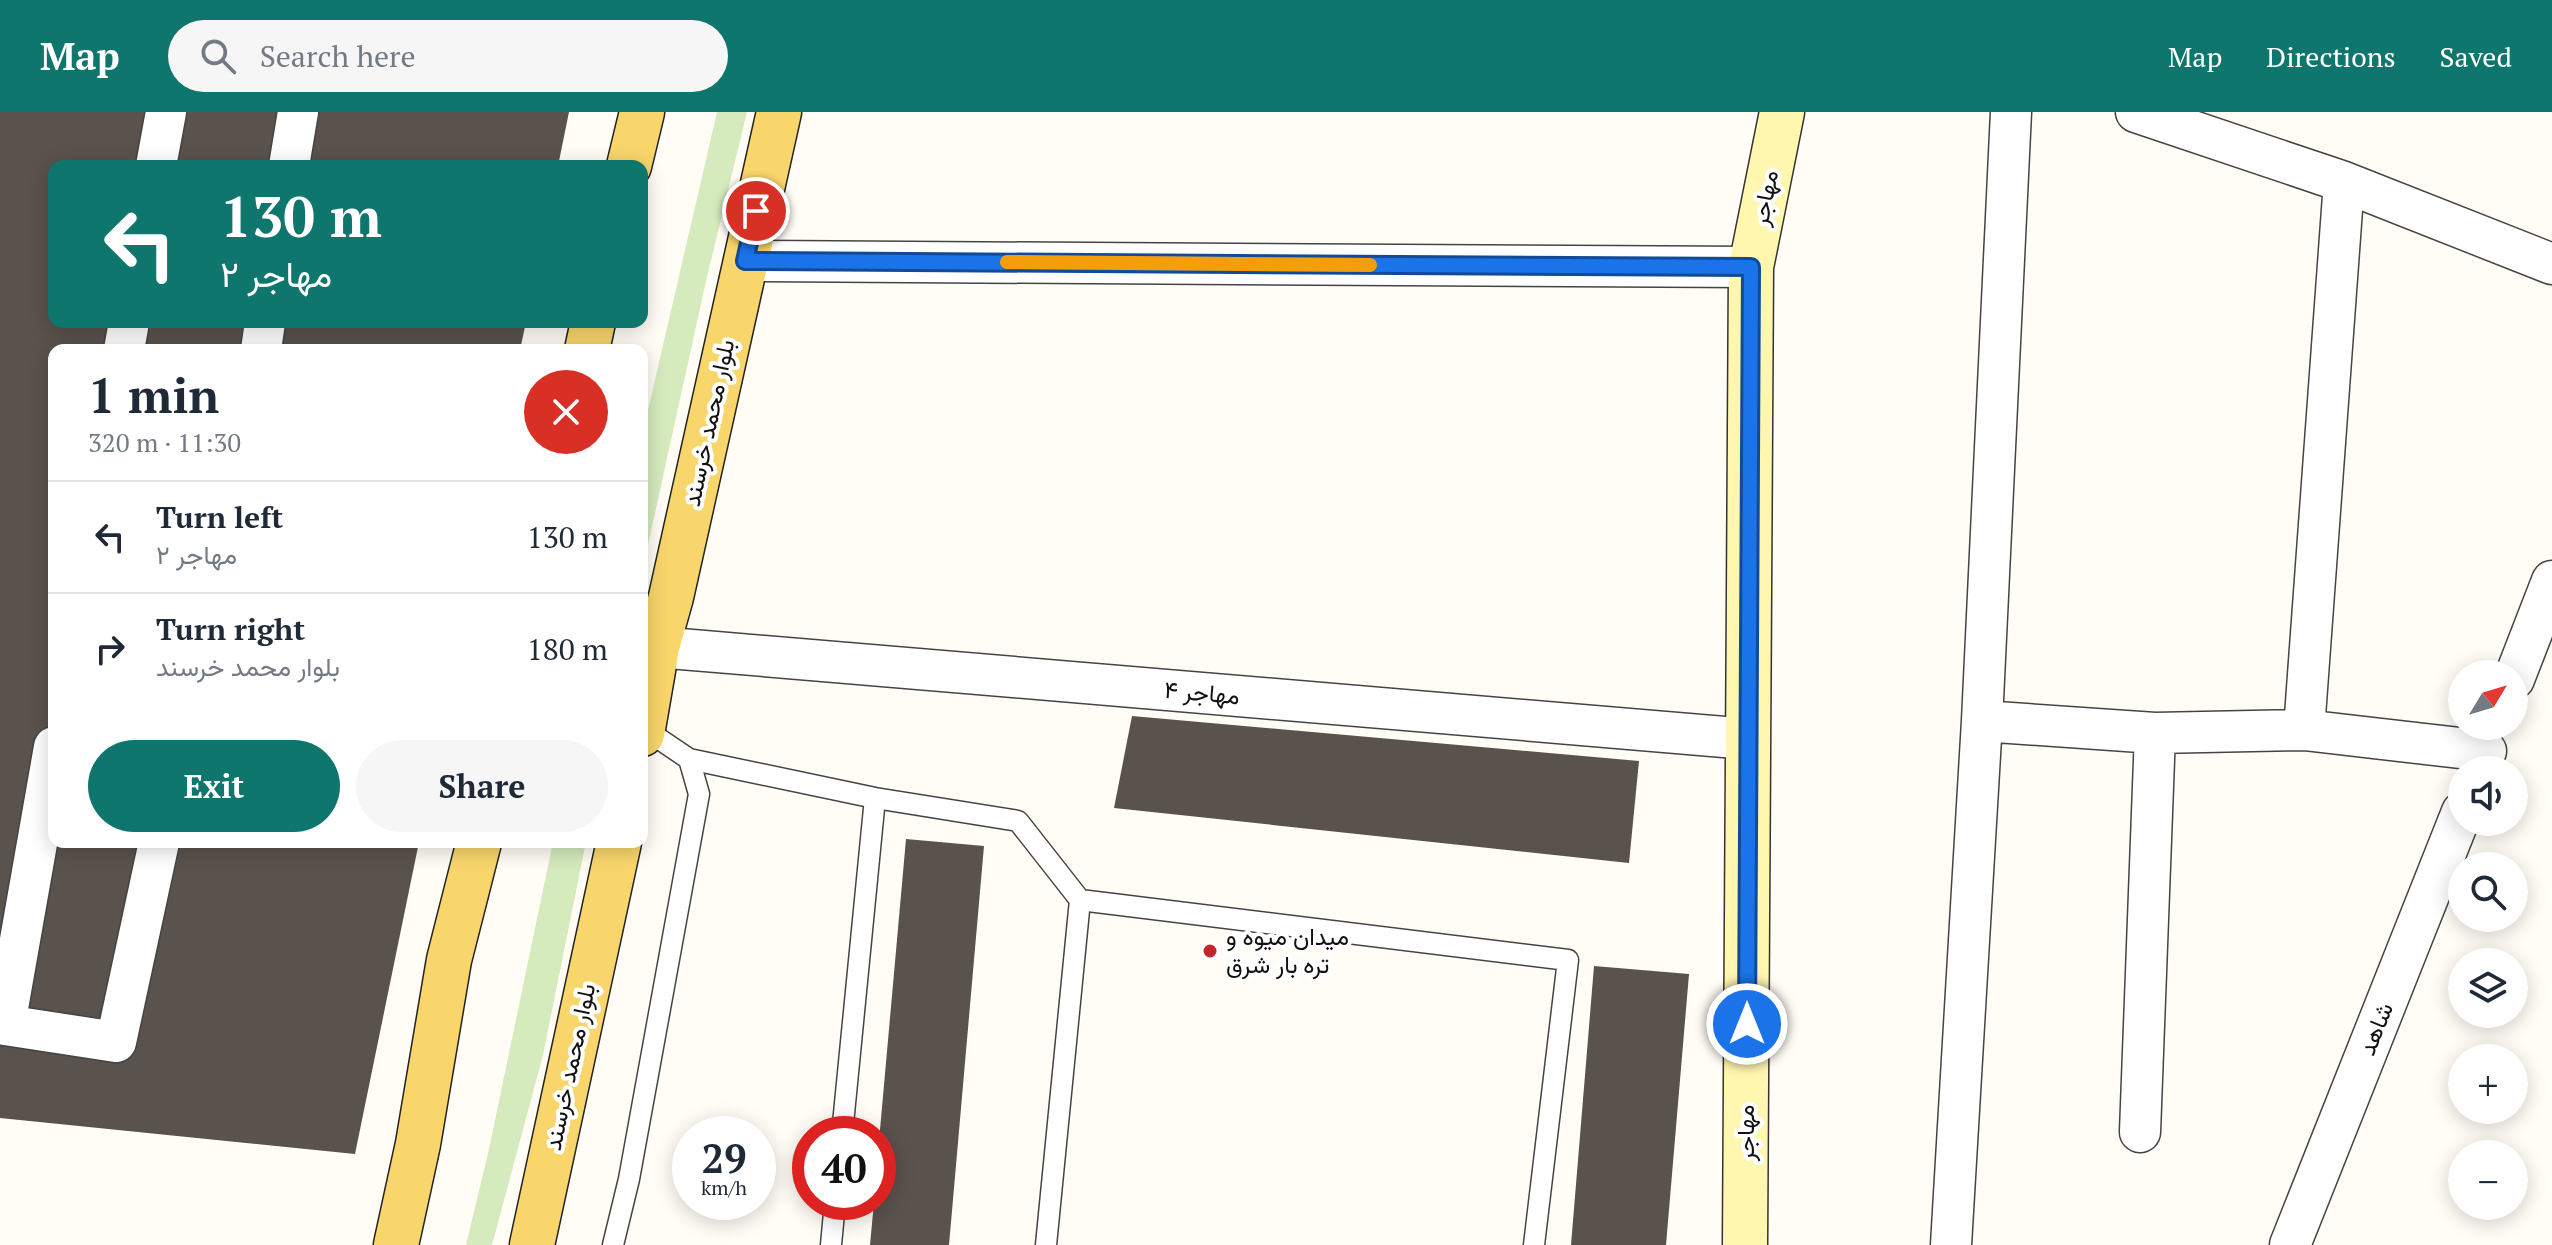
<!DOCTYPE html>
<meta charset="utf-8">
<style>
:root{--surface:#fff;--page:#f6f6f7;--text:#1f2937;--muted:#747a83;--line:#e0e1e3;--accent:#0f766e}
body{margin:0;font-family:"PT Serif",Vazirmatn,serif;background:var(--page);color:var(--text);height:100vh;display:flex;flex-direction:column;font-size:30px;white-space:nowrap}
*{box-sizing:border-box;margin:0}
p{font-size:26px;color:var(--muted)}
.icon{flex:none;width:44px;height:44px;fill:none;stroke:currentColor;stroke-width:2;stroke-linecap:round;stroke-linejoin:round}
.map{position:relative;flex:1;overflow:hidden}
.panel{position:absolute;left:48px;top:232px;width:600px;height:504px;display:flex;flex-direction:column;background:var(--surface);border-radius:16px;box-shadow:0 4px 20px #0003}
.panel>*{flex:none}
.guide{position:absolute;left:48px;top:48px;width:600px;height:168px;border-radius:16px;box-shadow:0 4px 20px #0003;background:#0f766e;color:#fff;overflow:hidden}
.needle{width:52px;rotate:52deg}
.controls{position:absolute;left:2448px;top:548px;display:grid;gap:16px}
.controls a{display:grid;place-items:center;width:80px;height:80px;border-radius:50%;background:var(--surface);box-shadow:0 4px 20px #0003;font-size:40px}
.speed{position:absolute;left:672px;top:1004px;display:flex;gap:16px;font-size:40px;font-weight:700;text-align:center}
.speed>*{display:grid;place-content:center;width:104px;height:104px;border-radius:50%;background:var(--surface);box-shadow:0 4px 20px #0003;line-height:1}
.speed small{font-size:20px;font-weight:400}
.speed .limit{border:12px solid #d22;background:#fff;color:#111}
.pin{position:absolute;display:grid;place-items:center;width:68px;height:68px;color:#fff;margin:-34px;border:4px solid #fff;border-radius:50%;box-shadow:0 2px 8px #0007}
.me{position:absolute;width:88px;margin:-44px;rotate:0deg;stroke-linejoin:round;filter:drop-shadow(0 0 6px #0008)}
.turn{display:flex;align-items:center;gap:28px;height:168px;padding:0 40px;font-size:36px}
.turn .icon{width:104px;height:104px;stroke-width:2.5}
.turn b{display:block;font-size:56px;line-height:68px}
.round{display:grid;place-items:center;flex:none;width:84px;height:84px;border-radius:42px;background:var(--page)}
.head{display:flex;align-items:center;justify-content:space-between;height:136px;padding:0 40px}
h1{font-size:48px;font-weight:800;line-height:60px}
.button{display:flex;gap:16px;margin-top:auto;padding:16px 40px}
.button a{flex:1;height:92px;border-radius:48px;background:var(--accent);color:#fff;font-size:32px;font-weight:800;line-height:92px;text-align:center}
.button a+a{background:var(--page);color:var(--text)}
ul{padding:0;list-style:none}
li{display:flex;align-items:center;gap:24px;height:112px;padding:0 40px;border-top:2px solid var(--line)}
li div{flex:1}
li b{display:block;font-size:30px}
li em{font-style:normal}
header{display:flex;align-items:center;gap:48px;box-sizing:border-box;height:112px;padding:0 40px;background:var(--accent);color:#fff}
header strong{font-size:38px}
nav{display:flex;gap:44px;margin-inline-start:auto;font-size:28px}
.search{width:560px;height:72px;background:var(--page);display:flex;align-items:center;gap:20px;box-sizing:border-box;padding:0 28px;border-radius:44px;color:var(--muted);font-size:30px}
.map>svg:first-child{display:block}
.green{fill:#d5ebbd}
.building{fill:#5a524d}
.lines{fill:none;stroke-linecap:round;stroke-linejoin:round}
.lane-casing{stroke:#444;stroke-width:23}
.street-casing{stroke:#444;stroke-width:43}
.secondary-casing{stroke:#333;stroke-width:47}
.primary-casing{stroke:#222;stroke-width:47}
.lane{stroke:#fff;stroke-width:20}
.street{stroke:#fff;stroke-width:40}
.secondary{stroke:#fff6b0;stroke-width:44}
.primary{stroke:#f9d66b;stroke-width:44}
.route-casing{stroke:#114b97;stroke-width:20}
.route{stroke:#1a73e8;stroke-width:14}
.slow{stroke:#f59e0b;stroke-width:14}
.poi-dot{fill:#c4262e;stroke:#fff;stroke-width:3}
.labels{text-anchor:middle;stroke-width:8;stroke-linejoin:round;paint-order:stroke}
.street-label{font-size:24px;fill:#111;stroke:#fff}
.poi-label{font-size:24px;fill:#111;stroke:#fff;text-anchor:start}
</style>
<header>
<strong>Map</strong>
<div class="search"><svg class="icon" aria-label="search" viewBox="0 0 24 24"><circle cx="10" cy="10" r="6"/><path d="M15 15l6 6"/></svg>Search here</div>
<nav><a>Map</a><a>Directions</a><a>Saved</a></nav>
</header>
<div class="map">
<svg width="2552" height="1133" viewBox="0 0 2552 1133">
<rect width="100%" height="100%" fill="#fffdf5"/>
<!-- green -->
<path class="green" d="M717,0H747L706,169L642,460V324Z
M553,730H586L543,943L492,1133H466L489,1037Z"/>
<!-- building -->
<path class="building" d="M0,0H569L558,54H54V210H526L520,238H54V730H419L355,1042L0,1006Z
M1132,604L1639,649L1629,751L1114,696Z
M906,727L984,734L949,1133H870L874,1090H878V1040Z
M1594,854L1689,862L1666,1133H1571Z"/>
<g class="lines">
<defs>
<path id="lane" d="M689,647L875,686L1018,709L1080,788L1568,848L1534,1133
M842,1022L875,686
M613,1133L629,1067L699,682L689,647L643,616
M831,1133L835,1090
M1046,1133L1080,788"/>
<path id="street" d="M2136,0L2344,70L2552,152
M156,54L166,0
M289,54L298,0
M745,149L1751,155
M124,238L129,210
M261,238L265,210
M657,535L1748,627
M2514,567L2552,469
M1982,609L2155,621L2304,618L2486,639
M2304,618L2344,70
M54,635L5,913L116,930L159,730
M2140,1020L2155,621
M1951,1133L1982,609L2011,0
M2290,1133L2462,700"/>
<path id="secondary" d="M1745,1133L1751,155L1782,0"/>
<path id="primary" d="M629,54L642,0
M587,238L593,210
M642,622L657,535L671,485L779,0
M396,1133L418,1032L449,848L479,730
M532,1133L619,730"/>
</defs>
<!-- lane casing -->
<use href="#lane" class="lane-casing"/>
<!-- street casing -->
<use href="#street" class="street-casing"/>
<!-- secondary casing -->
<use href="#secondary" class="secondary-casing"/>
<!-- primary casing -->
<use href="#primary" class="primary-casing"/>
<!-- lane -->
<use href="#lane" class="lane"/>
<!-- street -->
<use href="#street" class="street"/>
<!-- secondary -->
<use href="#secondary" class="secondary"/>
<!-- primary -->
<use href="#primary" class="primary"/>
</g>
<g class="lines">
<defs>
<path id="route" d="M756,99L745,149L1751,155L1747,912"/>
</defs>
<!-- route casing -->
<use href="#route" class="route-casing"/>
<!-- route -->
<use href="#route" class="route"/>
<!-- slow -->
<path class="slow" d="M1007,150L1370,153"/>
</g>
<!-- markers -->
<circle class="poi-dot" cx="1210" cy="839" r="8"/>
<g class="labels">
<!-- street labels -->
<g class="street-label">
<text transform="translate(1765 86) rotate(-79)" y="8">مهاجر</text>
<text transform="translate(709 311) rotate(-78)" y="8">بلوار محمد خرسند</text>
<text transform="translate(1202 581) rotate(5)" y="8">مهاجر ۴</text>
<text transform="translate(2376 917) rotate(-68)" y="8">شاهد</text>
<text transform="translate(570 955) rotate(-78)" y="8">بلوار محمد خرسند</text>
<text transform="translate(1746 1021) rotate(-90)" y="8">مهاجر</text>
</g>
<!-- poi labels -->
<g class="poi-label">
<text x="1226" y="833">میدان میوه و<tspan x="1226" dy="28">تره بار شرق</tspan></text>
</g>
</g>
</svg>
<div class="controls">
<a><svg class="needle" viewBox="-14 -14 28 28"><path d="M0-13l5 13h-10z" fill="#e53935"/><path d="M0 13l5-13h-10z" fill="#747a83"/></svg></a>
<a><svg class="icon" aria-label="sound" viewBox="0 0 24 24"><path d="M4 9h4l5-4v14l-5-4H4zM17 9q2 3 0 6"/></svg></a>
<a><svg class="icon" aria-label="search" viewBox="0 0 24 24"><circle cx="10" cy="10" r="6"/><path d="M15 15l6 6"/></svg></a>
<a><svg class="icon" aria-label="layers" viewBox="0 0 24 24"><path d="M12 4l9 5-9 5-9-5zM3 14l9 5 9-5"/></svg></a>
<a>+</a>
<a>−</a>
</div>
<div class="speed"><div>29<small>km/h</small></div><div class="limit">40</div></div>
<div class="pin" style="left:756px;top:99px;background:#d93025"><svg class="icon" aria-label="arrive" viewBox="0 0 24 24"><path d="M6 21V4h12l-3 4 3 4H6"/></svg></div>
<svg class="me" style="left:1747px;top:912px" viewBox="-20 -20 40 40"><circle r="17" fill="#1a73e8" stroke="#fff" stroke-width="3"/><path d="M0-11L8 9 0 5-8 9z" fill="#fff"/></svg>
<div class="guide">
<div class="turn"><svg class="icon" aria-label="left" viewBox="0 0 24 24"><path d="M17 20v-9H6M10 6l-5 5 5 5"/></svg><div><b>130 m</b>مهاجر ۲</div></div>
</div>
<section class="panel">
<div class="head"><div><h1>1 min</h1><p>320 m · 11:30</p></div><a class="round" style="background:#d93025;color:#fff"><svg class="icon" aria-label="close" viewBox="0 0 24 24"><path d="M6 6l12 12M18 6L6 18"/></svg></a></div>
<ul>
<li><svg class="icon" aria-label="left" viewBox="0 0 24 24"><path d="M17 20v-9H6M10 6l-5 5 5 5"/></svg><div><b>Turn left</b><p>مهاجر ۲</p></div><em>130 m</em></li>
<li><svg class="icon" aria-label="right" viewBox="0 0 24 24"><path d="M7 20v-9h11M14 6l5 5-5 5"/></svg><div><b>Turn right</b><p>بلوار محمد خرسند</p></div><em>180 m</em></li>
</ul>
<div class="button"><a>Exit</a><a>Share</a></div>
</section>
</div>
